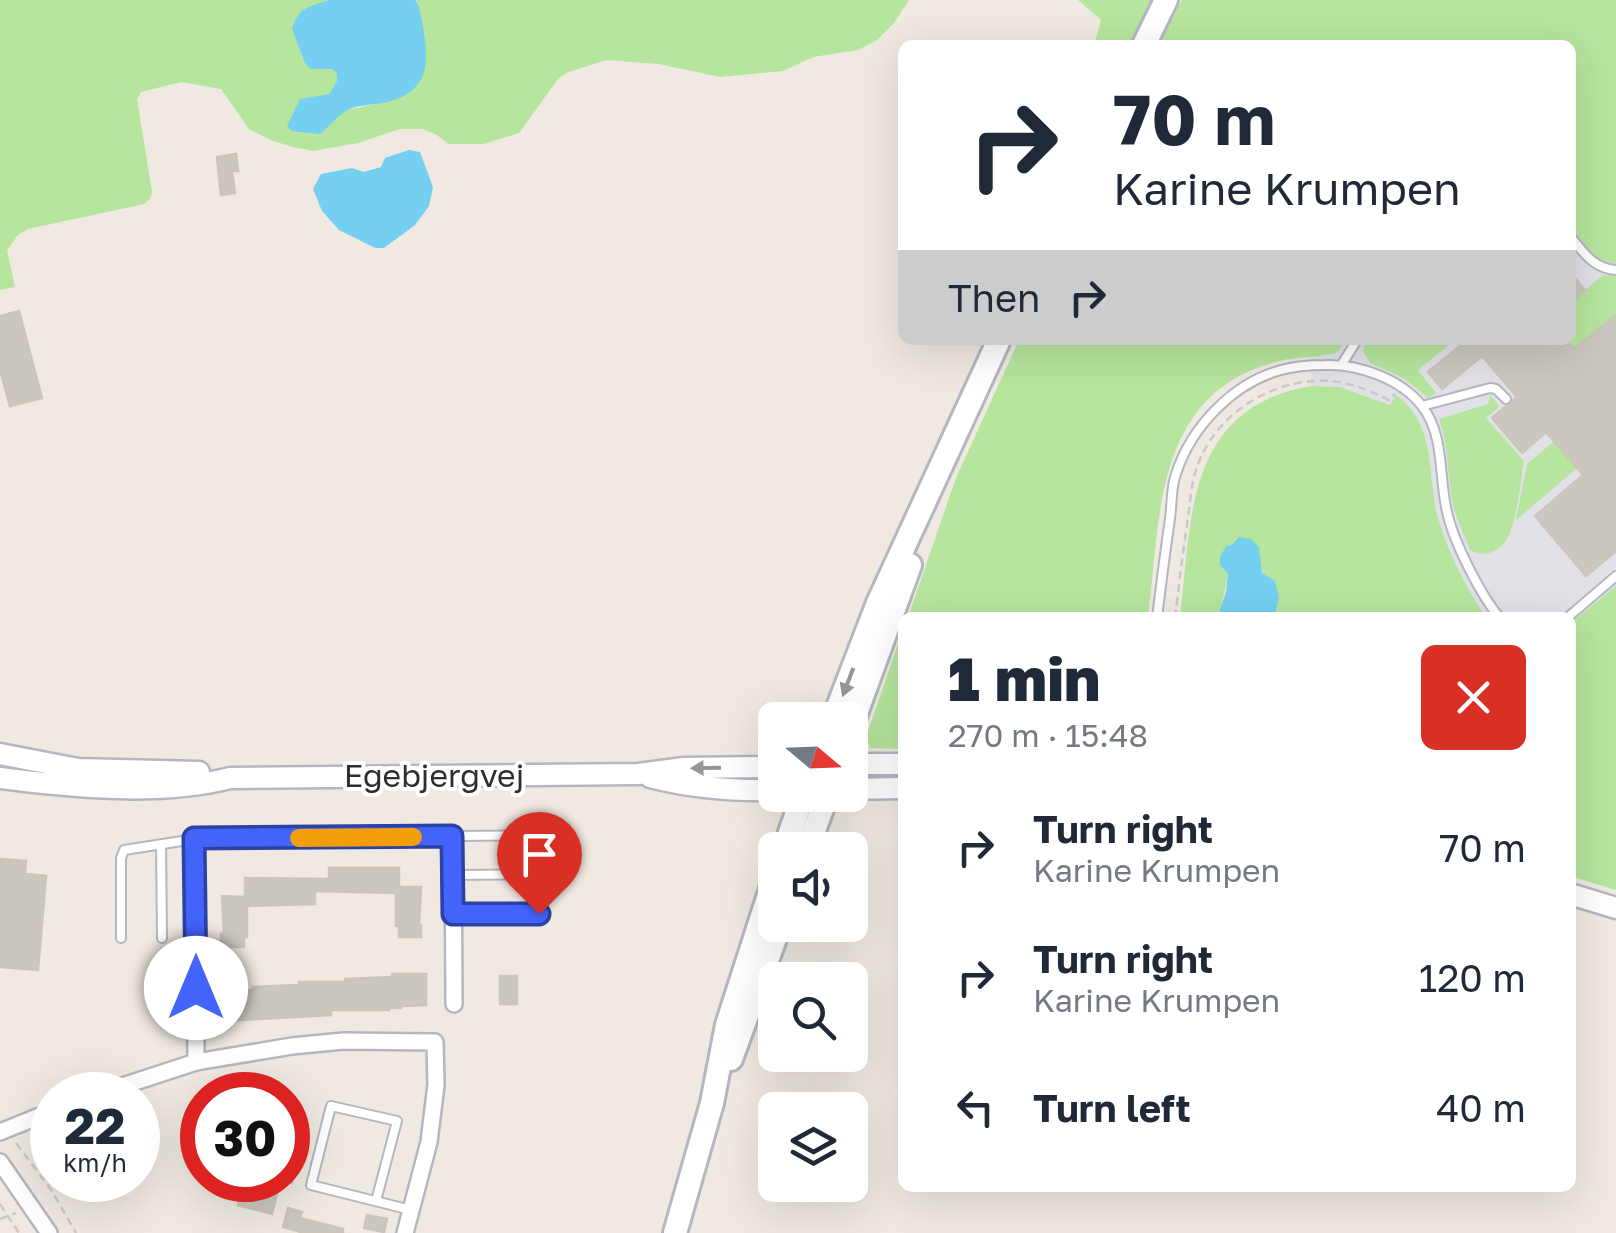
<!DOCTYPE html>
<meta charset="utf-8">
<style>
:root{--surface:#fff;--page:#f2f2f3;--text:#1f2937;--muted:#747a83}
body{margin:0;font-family:"Golos Text",sans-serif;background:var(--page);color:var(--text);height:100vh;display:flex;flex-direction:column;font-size:38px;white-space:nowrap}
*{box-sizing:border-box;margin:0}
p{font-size:32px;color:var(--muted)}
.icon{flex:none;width:55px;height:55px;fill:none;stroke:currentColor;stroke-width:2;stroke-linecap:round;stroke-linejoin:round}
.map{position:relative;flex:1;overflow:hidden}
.drawer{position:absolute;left:898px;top:612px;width:678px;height:580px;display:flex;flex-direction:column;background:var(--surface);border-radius:15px;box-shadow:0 10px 40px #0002}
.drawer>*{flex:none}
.top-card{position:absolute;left:898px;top:40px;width:678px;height:305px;border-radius:15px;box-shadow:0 10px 40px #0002;background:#fff;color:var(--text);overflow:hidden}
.needle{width:65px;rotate:109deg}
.controls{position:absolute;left:758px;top:702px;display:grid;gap:20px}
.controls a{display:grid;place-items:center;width:110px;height:110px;border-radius:15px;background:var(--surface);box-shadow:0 10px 40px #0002;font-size:50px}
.speed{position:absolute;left:30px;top:1072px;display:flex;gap:20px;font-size:50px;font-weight:700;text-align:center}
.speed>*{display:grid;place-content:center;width:130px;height:130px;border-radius:50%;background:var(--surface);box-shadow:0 10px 40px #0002;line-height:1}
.speed small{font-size:25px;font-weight:400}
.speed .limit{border:15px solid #d22;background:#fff;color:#111}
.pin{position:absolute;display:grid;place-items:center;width:85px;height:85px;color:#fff;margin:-102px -42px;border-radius:50% 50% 50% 0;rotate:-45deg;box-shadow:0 0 10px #0007}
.pin .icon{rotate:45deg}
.me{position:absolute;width:110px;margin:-55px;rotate:0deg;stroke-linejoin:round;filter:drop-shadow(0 0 8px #0008)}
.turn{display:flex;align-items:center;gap:35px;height:210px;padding:0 50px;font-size:45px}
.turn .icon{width:130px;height:130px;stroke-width:2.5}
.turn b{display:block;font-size:70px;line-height:85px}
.then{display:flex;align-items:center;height:95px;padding:0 50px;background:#0003;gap:20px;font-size:38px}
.round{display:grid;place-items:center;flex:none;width:105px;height:105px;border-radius:15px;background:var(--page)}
.overview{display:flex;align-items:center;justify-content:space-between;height:170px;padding:0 50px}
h1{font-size:60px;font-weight:800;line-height:75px}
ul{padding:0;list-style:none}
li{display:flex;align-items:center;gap:30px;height:130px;padding:0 50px}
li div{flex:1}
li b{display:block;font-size:38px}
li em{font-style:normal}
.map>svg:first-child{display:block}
.industrial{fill:#e3e1e8}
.green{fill:#b6e59e}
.water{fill:#75cff0}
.building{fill:#cbc7bf;stroke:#cbc5ba;stroke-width:2.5}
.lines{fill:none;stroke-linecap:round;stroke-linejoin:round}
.service-casing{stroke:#b4b7c1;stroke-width:12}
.minor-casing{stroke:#b4b7c1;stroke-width:20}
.tertiary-casing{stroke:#b4b7c1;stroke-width:25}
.secondary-casing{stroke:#b4b7c1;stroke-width:28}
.path{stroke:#c9c9c9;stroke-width:2.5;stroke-dasharray:8 5;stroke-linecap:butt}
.service{stroke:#fff;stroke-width:8}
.minor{stroke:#fff;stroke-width:15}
.tertiary{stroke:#fff;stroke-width:20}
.secondary{stroke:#fff;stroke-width:22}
.oneway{fill:#969696}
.route-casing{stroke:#2b41a3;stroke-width:25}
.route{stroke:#4264fb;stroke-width:18}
.slow{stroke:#f59e0b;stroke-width:18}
.labels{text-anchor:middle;stroke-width:8;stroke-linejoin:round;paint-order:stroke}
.street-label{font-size:32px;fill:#2e2e2e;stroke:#fff}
</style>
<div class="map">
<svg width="1616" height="1233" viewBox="0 0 1616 1233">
<rect width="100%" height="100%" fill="#efe9e1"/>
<!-- industrial -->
<path class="industrial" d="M1570,199L1616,246V757L1570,724V618L1441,617L1391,405L1340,387L1311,386L1310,340H1570Z"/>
<!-- green -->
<path class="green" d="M0,0H329L309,7L332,69L337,74V81L329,94L347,110L390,101L419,6L415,0H909L894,23L877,40L858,50L813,57L783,71L720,77L659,64L606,60L566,73L558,79L519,133L484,144H448L437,135L423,129H400L358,143L313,151L293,147L273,141L249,129L221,89L181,82L141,92L137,99L152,192L150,199L144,204L28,229L18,235L7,250L15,287L0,290Z
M1078,0H1153L1130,45H1094L1101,20Z
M1182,0H1616V264L1595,258L1570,232V45H1159Z
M1603,275L1616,276V315L1574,349L1566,340H1570V303Z
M1019,340H1346C1344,343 1340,350 1337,352C1331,356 1295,358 1284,360C1154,389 1161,513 1148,617H908L956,478Z
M1365,340H1455L1418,370L1436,393L1428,398L1405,379L1370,363L1363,351Z
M1311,386L1340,387L1390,405L1396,395C1438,426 1426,473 1438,518C1448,552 1466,589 1486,617H1275L1279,597L1263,573L1259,562L1228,573C1227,586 1219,609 1221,617L1180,618C1192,517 1185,408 1311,386Z
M1490,395L1498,404V408L1486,418L1524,461C1520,485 1518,513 1509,535C1503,551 1484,559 1470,550C1464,535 1457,520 1453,505C1447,476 1449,446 1439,419L1488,404Z
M1554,441L1577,468L1516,520L1527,464Z
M1616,586V890L1570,876V624Z
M902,632V749L870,748L866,737Z"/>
<!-- water -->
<path class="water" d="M329,0H415L419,6C427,49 440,91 383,103C371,105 354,105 344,112C336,118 328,127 320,134L291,131L287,126L300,99L329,94L337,81V74L332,69H310L305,63L292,29C299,7 308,7 329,0Z
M409,150L420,152L433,187L429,206L415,225L384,248H375L339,230L322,211L313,189L321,174L352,168L364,172L381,167L385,158Z
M1239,537L1251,539L1259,547L1262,573L1275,581L1279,597L1275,617H1221L1219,613L1226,592L1228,574L1220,565V557L1226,546L1232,545Z"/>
<!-- building -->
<path class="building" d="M236,154L238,171H232L235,193L221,195L217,157Z
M1570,272L1585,290L1570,302Z
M19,311L42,398L10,406L0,370V316Z
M1616,315V551L1586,576L1535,516L1583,475L1546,432L1522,453L1492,418L1517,397L1482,356L1442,389L1428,372L1467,340H1566L1574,349Z
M0,859L26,861L25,874L46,876L38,970L0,967Z
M329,868H399V887H421L419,925H421V937H399V926H396V893L315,891V904L247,906V937H244V947H221V934H224L222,896L245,897V878L329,879Z
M392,974H426V1005L401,1006V1008H389V1010H331V1015L223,1021V990H253V987L299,985V982H345V979L392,977Z
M500,976H517V1004H500Z
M292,1132L304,1134L292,1183H288V1151Z
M245,1180H280L272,1214L238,1205Z
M288,1208L302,1212L300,1218L343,1229V1233H304L283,1227Z
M367,1215L387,1219L384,1232L364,1228Z"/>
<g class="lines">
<defs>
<path id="service" d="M1570,236C1584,253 1593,268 1616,270
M1342,364L1357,340
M1422,406L1490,388L1496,389L1506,399
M1157,618C1161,585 1165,552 1170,519C1172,504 1171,487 1176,474C1191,427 1233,383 1281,370C1295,366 1312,365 1326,365C1359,364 1401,379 1422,406C1446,437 1438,480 1448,516C1455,544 1481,596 1500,618
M1567,618L1616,576
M454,836L555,835
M161,844L162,938
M453,875L549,874
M453,914H539
M121,938V858L124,850L195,839
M376,1201L397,1121L331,1106L311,1185L411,1210"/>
<path id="minor" d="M196,1062L195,839L453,836L454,1004
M95,1095L196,1062L292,1046L343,1041L435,1042L436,1085L429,1142L405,1233
M0,1132L52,1111
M0,1162L49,1233"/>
<path id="tertiary" d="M0,754L78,769L199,772
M850,764H902
M650,777C692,788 731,791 775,790
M0,778C70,787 162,796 230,778L638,774L684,768L775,767
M850,789L902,788
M1570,894L1616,908"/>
<path id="secondary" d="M1144,45L1166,0
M833,720L878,603L999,340
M850,730L910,565
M784,850L803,795
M807,850L827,795
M731,1059L780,925
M675,1233L712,1103L727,1025L775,876"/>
</defs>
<!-- service casing -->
<use href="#service" class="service-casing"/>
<!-- minor casing -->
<use href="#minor" class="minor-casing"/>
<!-- tertiary casing -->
<use href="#tertiary" class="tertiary-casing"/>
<!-- secondary casing -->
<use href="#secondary" class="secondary-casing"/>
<!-- path -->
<path class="path" d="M1175,618C1179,584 1183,551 1188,518C1190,503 1191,487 1195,473C1212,415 1272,377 1331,381C1352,383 1370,391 1389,400L1395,394
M16,1143L52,1191L76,1233
M0,1204L19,1233
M0,1219L16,1213"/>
<!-- service -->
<use href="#service" class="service"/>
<!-- minor -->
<use href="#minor" class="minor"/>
<!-- tertiary -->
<use href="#tertiary" class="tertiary"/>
<!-- secondary -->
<use href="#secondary" class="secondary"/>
</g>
<!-- one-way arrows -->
<defs><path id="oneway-solid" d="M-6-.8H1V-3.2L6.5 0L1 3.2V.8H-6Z" transform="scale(2.5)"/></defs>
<g class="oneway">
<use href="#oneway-solid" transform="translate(848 682) rotate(111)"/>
<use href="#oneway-solid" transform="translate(706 768) rotate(179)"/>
</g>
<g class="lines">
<defs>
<path id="route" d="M196,988L194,838L452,836L453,914H539"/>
</defs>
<!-- route casing -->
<use href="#route" class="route-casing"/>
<!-- route -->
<use href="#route" class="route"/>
<!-- slow -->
<path class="slow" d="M299,838L413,837"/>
</g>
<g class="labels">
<!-- street labels -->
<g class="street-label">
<text x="434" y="787">Egebjergvej</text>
</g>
</g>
</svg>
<div class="controls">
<a><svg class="needle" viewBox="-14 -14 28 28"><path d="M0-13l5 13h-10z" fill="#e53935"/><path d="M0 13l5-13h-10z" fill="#747a83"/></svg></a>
<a><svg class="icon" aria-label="sound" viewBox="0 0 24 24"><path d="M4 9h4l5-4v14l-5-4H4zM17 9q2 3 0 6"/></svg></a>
<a><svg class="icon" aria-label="search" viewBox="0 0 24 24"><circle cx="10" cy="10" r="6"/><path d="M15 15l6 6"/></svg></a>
<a><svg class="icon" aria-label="layers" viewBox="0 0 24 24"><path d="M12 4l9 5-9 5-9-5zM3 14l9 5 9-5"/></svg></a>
</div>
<div class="speed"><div>22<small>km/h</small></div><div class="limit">30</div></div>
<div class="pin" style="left:539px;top:914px;background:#d93025"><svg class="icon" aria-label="arrive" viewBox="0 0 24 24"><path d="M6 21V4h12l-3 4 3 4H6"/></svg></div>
<svg class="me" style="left:196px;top:988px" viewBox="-20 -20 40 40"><circle r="19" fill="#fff"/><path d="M0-13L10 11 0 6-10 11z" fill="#4264fb"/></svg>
<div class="top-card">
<div class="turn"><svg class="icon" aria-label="right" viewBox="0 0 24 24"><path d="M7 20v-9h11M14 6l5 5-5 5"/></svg><div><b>70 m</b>Karine Krumpen</div></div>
<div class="then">Then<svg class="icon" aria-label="right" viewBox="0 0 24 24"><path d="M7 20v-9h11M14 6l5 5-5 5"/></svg></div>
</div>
<section class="drawer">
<div class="overview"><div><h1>1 min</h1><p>270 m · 15:48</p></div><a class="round" style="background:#d93025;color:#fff"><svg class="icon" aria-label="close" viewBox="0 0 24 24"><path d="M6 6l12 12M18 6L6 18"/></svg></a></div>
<ul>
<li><svg class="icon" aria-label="right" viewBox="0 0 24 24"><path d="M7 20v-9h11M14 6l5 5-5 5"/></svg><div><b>Turn right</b><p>Karine Krumpen</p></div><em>70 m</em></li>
<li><svg class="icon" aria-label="right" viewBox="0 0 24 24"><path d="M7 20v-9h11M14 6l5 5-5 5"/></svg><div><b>Turn right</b><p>Karine Krumpen</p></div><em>120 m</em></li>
<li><svg class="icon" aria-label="left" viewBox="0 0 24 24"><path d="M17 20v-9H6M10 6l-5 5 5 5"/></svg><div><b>Turn left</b></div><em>40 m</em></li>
</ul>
</section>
</div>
